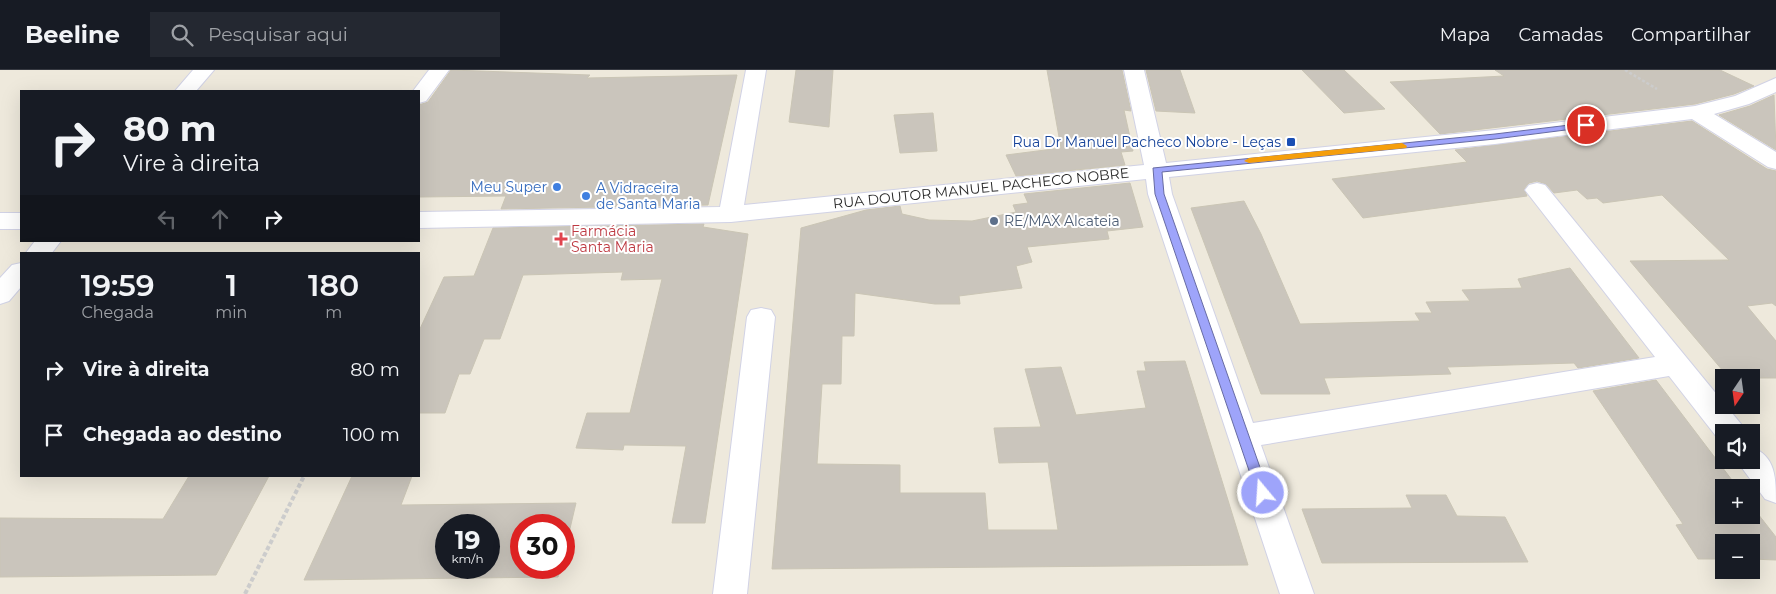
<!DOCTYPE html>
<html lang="pt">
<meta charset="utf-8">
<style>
:root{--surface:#171b24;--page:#242831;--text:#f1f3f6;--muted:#9ea1a6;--line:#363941}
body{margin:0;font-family:Montserrat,sans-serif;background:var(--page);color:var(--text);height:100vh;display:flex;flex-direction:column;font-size:19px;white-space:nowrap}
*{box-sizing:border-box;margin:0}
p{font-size:16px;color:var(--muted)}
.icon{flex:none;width:28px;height:28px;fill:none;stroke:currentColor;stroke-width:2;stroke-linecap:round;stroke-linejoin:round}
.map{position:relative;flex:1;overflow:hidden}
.details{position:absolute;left:20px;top:182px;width:400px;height:225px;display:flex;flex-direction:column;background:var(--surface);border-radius:0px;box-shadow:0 5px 20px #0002}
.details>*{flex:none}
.top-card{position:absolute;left:20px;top:20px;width:400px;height:152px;border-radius:0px;box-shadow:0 5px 20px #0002;background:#171b24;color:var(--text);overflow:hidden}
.needle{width:32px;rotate:193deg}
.fabs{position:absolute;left:1715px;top:299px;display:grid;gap:10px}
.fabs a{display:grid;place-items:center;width:45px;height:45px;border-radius:0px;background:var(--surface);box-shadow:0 5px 20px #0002;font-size:25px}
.speed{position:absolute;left:435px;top:444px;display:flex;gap:10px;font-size:25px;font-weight:700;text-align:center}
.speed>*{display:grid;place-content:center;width:65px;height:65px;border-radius:50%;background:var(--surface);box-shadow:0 5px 20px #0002;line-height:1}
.speed small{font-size:12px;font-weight:400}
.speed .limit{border:8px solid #d22;background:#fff;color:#111}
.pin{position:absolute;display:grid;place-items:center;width:42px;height:42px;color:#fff;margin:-21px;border:2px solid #fff;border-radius:50%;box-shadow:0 1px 5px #0007}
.me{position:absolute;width:55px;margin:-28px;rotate:342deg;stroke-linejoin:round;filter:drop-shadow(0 0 4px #0008)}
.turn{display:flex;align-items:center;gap:18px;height:105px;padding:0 20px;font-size:22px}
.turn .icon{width:65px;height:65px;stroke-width:2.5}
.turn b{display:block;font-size:35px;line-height:42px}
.lanes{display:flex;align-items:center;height:48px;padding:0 20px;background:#0003;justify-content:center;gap:25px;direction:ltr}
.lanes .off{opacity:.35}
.eta{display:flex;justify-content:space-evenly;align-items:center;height:85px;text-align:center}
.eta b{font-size:30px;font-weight:600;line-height:35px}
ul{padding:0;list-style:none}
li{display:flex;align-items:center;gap:15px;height:65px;padding:0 20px}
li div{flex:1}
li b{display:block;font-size:19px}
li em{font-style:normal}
header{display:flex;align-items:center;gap:30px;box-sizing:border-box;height:70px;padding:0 25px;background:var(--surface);border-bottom:1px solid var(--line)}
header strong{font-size:24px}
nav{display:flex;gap:28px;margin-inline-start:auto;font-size:18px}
.search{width:350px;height:45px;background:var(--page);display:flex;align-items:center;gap:12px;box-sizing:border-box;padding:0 18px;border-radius:0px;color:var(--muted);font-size:19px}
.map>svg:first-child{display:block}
.building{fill:#cac5bc;stroke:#cac5b5;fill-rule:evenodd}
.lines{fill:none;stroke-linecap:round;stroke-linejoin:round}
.minor-casing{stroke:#d1d2e5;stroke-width:2}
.path-far1{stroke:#ccc;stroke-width:2.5;stroke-dasharray:3 2;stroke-linecap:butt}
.path{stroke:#ccc;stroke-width:4;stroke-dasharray:4.5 2.5;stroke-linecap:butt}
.minor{fill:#fff;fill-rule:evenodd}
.route{fill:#9ea4fa;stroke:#676ba2}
.slow{fill:#f59e0b}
.transit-dot{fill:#1a4fb4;stroke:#fff;stroke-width:2}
.shop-dot{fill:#3f7fe0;stroke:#fff;stroke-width:2}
.service-dot{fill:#5c6f8a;stroke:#fff;stroke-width:2}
.health-dot{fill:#e0444e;stroke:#fff;stroke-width:2}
.labels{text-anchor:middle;stroke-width:4;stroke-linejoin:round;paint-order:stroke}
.transit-label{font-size:14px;fill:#164399;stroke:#fff;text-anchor:end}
.shop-label{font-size:14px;fill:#366cbe;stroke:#fff;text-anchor:end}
.street-label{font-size:14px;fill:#2b2b2b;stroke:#fff}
.service-label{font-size:14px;fill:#4e5e75;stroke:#fff;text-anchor:start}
.health-label{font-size:14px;fill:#be3a42;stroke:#fff;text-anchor:start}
</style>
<header>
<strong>Beeline</strong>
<div class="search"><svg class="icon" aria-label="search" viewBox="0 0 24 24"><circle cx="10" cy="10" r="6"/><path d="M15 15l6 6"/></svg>Pesquisar aqui</div>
<nav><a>Mapa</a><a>Camadas</a><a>Compartilhar</a></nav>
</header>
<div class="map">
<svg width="1776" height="524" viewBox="0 0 1776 524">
<rect width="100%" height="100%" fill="#eee9dc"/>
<!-- building -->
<path class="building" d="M451,0L590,5L587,8L737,5L708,135L501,139L506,126L419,127V35L428,32Z
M796,0H833L829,57L789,52Z
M1047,0H1122L1131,41L1124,40L1133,81L1121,82L1125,95L1016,106L1006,85L1061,78Z
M1146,0H1180L1195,43L1156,41Z
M1302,0H1344L1385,39L1344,43Z
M1495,0H1720L1754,16L1734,24L1695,34L1440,64L1390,12L1504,6Z
M1774,25L1776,80L1719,45L1750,36Z
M933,43L937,81L900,83L894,45Z
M1692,51L1767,99L1776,101V236L1772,233L1747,236L1776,271V308H1729L1630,191L1729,190L1662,125L1603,133L1597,128L1587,129L1577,120L1554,123L1546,114L1537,111L1529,113L1524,119L1527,126L1363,148L1332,109L1467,92L1455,80Z
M1130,113L1143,157L1107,161L1109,169L1027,177L1032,192L1016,196L1022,218L959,226L960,234H935L855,223L854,266H842L841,314H822L817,394L900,395V423H985L988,460H1058L1048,392L999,393L994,358L1041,357L1025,299L1061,297L1076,345L1146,338L1137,301H1146L1144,292L1185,291L1248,495L772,499L801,158L866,140L900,136L902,144L929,150L972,151L1016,142L1013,135L1028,133L1024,124Z
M1244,131L1261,164L1300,254L1420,251L1415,243H1432L1426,232L1470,231L1462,220L1522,218L1518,209L1570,198L1639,288L1578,298L1574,293L1447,297L1451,304L1324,308L1330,324H1261L1191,138Z
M704,154L703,157L748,164L705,453H672L686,376L624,375L623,380L576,378L587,343H630L662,209L621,210L623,202L523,205L500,269H484L470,304H459L445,343H419V261L444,207L474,206L493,158Z
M1656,310L1738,418H1724V445H1751V435L1776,467V490L1751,489V472H1724V489H1698L1676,455L1683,454L1593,321Z
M189,406H269L216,505L0,507V448L163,449Z
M352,406H412L401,435L576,433L564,484V455H521V498H561L558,507L304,510ZM446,455H489V498H446Z
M1406,425H1446L1457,446L1505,447L1528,492L1322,493L1302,439L1412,438Z"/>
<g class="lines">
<defs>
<path id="minor" d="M193,0H214L196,21H175Z
M429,0H449L426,31L419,33V21H413Z
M746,0H766L744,135L1144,95L1124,0H1144L1166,93L1495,60L1695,36L1735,26L1776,8V22L1749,34L1714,44L1776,82V99L1768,97L1692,49L1495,74L1169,107L1172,124L1253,353L1655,287L1525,120L1529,115L1537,113L1545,115L1741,354L1745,362H1724V372L1719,370L1669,306L1261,375L1314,524H1280L1148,124L1146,109L731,152L419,158V142L720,137Z
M0,143H21V159H0Z
M35,171H61L51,184H25Z
M21,193V217L9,231L0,234V208L12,195Z
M761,238L771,240L775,247L747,524H713L747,247L751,240Z
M1751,377C1776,386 1776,408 1776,433L1765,429L1736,390H1751Z"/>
</defs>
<!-- minor casing -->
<use href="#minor" class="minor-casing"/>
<!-- path-far1 -->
<path class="path-far1" d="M1625,0L1657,19"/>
<!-- path -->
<path class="path" d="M245,524L304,406"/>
<!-- minor -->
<use href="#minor" class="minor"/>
</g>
<!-- route -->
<path class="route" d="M1586,53H1589V57L1495,69L1162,102L1164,124L1269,423L1263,428L1258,427L1155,124L1153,98L1495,64Z"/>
<!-- slow -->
<path class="slow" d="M1402,73L1407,76L1406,78L1249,93L1244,91L1249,88Z"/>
<!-- markers -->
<rect class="transit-dot" x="1286" y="67" width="10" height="10" rx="2.5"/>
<g class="shop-dot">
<circle cx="557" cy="117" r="5"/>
<circle cx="586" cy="126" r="5"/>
</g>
<circle class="service-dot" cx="994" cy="151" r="5"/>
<path class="health-dot" d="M558.5 161.5h5v5h5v5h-5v5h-5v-5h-5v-5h5z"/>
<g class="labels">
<!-- transit labels -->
<g class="transit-label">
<text x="1281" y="77">Rua Dr Manuel Pacheco Nobre - Leças</text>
</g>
<!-- shop labels -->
<g class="shop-label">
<text x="547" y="122">Meu Super</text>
<text x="596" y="123" text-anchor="start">A Vidraceira<tspan x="596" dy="16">de Santa Maria</tspan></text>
</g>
<!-- street labels -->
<g class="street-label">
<text transform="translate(981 118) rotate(-6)" y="5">RUA DOUTOR MANUEL PACHECO NOBRE</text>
</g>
<!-- service labels -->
<g class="service-label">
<text x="1004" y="156">RE/MAX Alcateia</text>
</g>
<!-- health labels -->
<g class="health-label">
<text x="571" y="166">Farmácia<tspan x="571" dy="16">Santa Maria</tspan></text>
</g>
</g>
</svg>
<div class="fabs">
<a><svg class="needle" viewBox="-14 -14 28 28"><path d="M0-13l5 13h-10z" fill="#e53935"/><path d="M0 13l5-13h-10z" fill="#9ea1a6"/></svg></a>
<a><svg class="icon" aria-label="sound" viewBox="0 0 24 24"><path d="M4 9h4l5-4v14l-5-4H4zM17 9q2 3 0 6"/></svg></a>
<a>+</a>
<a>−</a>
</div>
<div class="speed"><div>19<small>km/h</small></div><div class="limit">30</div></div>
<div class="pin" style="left:1586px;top:55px;background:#d93025"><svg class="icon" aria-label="arrive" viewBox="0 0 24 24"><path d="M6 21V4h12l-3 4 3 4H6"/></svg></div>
<svg class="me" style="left:1263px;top:423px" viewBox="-20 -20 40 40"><circle r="17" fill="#9ea4fa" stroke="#fff" stroke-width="3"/><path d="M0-11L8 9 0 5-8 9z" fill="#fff"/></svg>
<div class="top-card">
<div class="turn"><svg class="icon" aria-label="right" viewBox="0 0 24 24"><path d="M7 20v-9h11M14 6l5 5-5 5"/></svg><div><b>80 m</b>Vire à direita</div></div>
<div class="lanes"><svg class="icon off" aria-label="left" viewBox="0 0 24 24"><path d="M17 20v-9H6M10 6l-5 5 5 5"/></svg><svg class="icon off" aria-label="ahead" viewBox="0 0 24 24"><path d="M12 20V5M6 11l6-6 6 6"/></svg><svg class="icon" aria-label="right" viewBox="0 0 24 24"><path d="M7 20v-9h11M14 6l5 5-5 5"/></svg></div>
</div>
<section class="details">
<div class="eta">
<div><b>19:59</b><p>Chegada</p></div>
<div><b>1</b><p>min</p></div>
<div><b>180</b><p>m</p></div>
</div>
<ul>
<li><svg class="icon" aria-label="right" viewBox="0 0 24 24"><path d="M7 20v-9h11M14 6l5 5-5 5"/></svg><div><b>Vire à direita</b></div><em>80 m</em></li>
<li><svg class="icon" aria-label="arrive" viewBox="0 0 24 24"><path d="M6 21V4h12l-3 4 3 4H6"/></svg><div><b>Chegada ao destino</b></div><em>100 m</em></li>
</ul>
</section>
</div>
